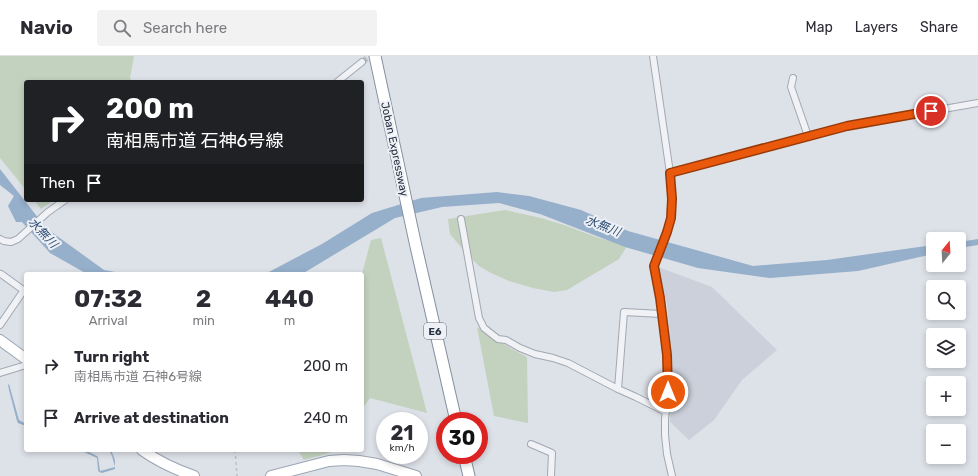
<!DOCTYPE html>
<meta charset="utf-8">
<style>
:root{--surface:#fff;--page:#f2f2f3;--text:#2b2b33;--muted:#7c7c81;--line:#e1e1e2}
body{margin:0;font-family:Rubik,"Noto Sans JP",sans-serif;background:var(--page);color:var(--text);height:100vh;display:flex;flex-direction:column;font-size:15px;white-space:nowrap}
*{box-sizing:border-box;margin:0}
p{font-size:13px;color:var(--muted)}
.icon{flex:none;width:22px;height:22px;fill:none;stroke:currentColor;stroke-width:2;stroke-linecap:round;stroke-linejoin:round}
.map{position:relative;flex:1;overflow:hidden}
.drawer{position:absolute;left:24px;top:216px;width:340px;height:180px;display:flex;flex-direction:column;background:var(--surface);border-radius:4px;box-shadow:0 2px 6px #0003}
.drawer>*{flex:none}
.top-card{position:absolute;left:24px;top:24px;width:340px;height:122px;border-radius:4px;box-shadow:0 2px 6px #0003;background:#202124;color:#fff;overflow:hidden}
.needle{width:26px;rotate:18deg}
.controls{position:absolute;left:926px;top:176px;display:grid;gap:8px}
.controls a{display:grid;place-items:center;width:40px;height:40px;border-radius:4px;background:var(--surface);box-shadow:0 2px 6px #0003;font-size:20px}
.speed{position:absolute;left:376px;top:356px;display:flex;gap:8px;font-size:20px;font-weight:700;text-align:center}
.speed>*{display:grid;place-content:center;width:52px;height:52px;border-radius:50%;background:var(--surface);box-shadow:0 2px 6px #0003;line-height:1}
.speed small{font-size:10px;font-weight:400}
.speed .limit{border:6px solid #d22;background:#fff;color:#111}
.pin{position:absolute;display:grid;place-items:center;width:34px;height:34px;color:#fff;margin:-17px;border:2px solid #fff;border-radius:50%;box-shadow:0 1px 4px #0007}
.me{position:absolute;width:44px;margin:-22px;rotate:0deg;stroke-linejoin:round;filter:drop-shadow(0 0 3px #0008)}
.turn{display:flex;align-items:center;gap:14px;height:84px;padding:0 16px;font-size:18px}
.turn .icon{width:52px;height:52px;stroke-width:2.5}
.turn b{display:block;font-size:28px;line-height:34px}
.then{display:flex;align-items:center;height:38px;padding:0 16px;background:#0003;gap:8px;font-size:15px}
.eta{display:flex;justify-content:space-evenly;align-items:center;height:68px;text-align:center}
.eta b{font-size:24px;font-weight:700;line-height:28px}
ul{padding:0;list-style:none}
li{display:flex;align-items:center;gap:12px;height:52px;padding:0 16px}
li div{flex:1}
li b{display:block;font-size:15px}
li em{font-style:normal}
header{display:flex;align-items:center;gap:24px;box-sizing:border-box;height:56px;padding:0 20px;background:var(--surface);border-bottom:1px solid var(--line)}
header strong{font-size:19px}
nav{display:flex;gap:22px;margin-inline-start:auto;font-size:14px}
.search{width:280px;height:36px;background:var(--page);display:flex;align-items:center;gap:10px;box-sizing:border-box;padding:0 14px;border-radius:4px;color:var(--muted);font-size:15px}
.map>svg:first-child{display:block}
.built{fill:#cbd0da}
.green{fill:#c3d2be}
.water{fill:#96afca}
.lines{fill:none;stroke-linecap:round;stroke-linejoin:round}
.minor-tunnel{stroke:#b8bdc6;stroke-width:6;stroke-dasharray:6 3;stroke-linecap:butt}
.minor-casing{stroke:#a2a8b2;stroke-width:8}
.primary-casing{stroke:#9ca6b4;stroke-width:12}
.motorway-casing{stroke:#848f9f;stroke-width:13}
.path{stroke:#bbbfc6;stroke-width:1.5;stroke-dasharray:3 3;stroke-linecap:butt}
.minor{stroke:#f0f2f6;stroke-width:6}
.primary{stroke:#fff;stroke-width:10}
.motorway{stroke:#fff;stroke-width:11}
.route-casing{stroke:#983908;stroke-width:10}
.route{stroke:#ea580c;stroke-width:7}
.labels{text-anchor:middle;stroke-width:4;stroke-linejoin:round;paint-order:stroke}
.shield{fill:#edf0f5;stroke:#626976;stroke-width:1}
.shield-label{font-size:10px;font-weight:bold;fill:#262f3f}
.street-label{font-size:11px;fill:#262f3f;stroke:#edf0f5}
.water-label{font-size:12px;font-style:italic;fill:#2e4e75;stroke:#edf0f5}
</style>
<header>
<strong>Navio</strong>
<div class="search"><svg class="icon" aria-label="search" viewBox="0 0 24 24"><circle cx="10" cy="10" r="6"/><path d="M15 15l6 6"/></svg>Search here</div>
<nav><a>Map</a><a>Layers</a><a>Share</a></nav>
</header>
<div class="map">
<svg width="978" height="420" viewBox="0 0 978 420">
<rect width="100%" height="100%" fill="#dde1e8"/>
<!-- built -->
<path class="built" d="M658,211L712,231L777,294L742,324L714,364L689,384L670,366L671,330V294L667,248Z"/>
<!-- green -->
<path class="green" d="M0,0H134L130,22L132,26H26V134L0,102Z
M34,144H54L41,153Z
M505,154L541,162L564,169L599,182L627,190L619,203L567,234L554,236L533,232L509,225L491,217L479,210L465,196L450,178L448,163Z
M381,182L427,357L370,342L362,353V218L371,184Z
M477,271L512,293L527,301L528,367L494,360Z
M298,394H331L329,397L304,404Z"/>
<!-- water -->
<path class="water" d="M0,113L32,154L46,172L104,214L126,218H87L50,197L22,166H16L8,150L14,140L0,129Z
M497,136L529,140L581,154L628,175L753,210L827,204L933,189V198L858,215L770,222L698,212L625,191L540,158L499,147L442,151L395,162L302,218H265L322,188L372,157L421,142Z
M978,183V189L959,192V186Z
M9,328L19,364L26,368V370L18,367L17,365L9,334L8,329Z
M80,394H85L97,400L98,401L100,415L115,411L112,400L109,394H111L115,404V413L102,417L99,416L98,414L97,402Z"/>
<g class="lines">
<!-- minor-tunnel -->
<path class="minor-tunnel" d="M362,6L370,0"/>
<defs>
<path id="minor" d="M653,0L670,117L672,143L671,162L667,176L654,210L660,242L667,299L668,336L665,363V379L667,398L672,420
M793,22L791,31L808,80
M337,26L362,6
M670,117L847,70L978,47
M461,163L479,262L484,272L498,283L506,284L520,292L535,298L553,302L568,307L618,333L636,341L666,356
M0,183L4,185L11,186L18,183L48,156L65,144
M1,218L26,236
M0,269L24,234
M0,317L26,309
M618,333L624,256L661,258
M531,388L552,397L551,420"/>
<path id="primary" d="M0,284L26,303
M142,394C159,406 174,413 194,420
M271,420L329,405L344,404L359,405L377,408L416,420"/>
<path id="motorway" d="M375,0L415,186L456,365
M464,399L469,420"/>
</defs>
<!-- minor casing -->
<use href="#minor" class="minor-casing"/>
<!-- primary casing -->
<use href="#primary" class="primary-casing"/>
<!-- motorway casing -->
<use href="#motorway" class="motorway-casing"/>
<!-- path -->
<path class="path" d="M235,394L237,420"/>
<!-- minor -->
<use href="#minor" class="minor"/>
<!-- primary -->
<use href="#primary" class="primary"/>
<!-- motorway -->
<use href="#motorway" class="motorway"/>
</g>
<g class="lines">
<defs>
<path id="route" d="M668,336L667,299L660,242L654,210L667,176L671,162L672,143L670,117L847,70L931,55"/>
</defs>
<!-- route casing -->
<use href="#route" class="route-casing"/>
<!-- route -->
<use href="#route" class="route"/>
</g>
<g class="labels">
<!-- shield labels -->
<rect class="shield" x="424" y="267" width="22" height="16" rx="3"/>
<g class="shield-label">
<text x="435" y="279">E6</text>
</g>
<!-- street labels -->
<g class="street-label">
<text transform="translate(395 93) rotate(78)" y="4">Joban Expressway</text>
</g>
<!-- water labels -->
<g class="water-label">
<text transform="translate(603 170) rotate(21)" y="4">水無川</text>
<text transform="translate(43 177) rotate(47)" y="4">水無川</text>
</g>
</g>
</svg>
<div class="controls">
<a><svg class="needle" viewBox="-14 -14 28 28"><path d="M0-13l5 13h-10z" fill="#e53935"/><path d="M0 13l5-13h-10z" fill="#7c7c81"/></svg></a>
<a><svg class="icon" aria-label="search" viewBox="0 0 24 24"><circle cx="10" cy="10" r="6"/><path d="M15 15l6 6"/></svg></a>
<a><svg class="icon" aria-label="layers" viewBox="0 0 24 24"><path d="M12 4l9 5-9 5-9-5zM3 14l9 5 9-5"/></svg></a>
<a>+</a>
<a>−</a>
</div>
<div class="speed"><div>21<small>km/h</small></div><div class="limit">30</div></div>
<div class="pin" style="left:931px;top:55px;background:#d93025"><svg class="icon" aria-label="arrive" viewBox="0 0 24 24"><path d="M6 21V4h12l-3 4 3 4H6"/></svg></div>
<svg class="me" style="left:668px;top:336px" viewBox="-20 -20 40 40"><circle r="17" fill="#ea580c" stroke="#fff" stroke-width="3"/><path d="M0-11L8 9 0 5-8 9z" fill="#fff"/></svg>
<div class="top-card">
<div class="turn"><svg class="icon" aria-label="right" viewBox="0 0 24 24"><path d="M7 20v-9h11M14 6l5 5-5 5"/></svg><div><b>200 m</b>南相馬市道 石神6号線</div></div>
<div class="then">Then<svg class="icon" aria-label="arrive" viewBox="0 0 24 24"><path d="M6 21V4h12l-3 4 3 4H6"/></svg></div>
</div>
<section class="drawer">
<div class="eta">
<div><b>07:32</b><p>Arrival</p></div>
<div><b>2</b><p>min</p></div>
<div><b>440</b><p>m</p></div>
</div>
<ul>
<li><svg class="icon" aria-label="right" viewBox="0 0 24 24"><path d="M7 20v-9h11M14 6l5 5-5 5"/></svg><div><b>Turn right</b><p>南相馬市道 石神6号線</p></div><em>200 m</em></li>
<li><svg class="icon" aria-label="arrive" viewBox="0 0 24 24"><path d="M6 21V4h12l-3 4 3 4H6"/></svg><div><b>Arrive at destination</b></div><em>240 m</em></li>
</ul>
</section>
</div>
